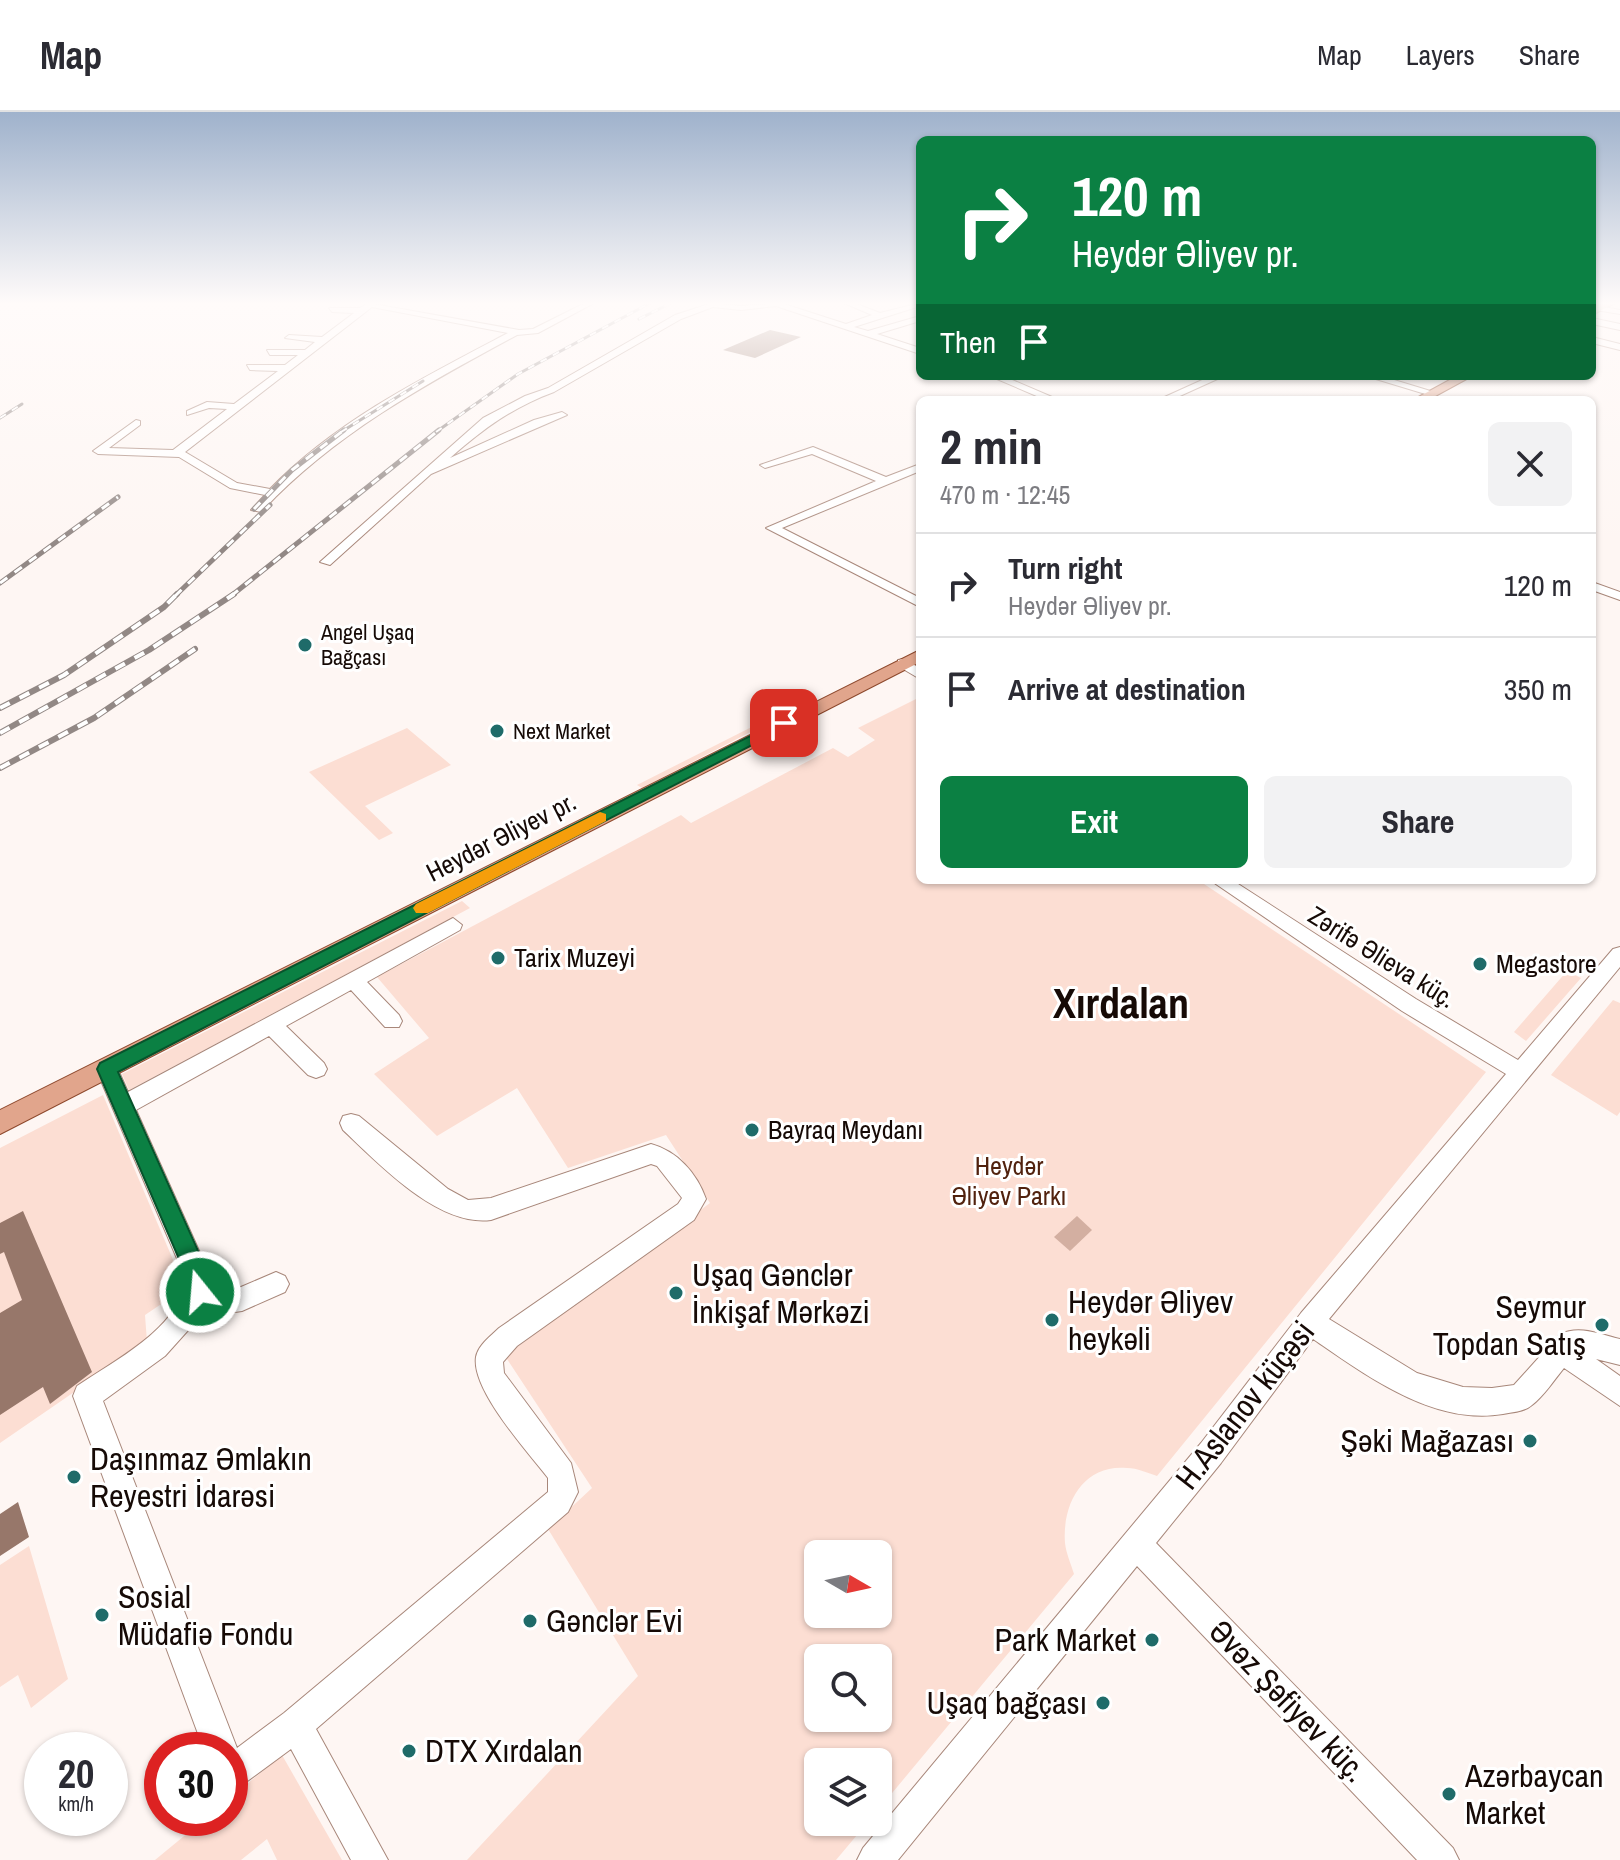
<!DOCTYPE html>
<meta charset="utf-8">
<style>
:root{--surface:#fff;--page:#f2f2f3;--text:#2b2b33;--muted:#7c7c81;--line:#e1e1e2;--accent:#0b8043}
body{margin:0;font-family:"Archivo Narrow",sans-serif;background:var(--page);color:var(--text);height:100vh;display:flex;flex-direction:column;font-size:30px;white-space:nowrap}
*{box-sizing:border-box;margin:0}
p{font-size:26px;color:var(--muted)}
.icon{flex:none;width:44px;height:44px;fill:none;stroke:currentColor;stroke-width:2;stroke-linecap:round;stroke-linejoin:round}
.map{position:relative;flex:1;overflow:hidden}
.sheet{position:absolute;left:916px;top:284px;width:680px;height:488px;display:flex;flex-direction:column;background:var(--surface);border-radius:12px;box-shadow:0 2px 6px #0004}
.sheet>*{flex:none}
.top-card{position:absolute;left:916px;top:24px;width:680px;height:244px;border-radius:12px;box-shadow:0 2px 6px #0004;background:#0b8043;color:#fff;overflow:hidden}
.needle{width:52px;rotate:99deg}
.fabs{position:absolute;left:804px;top:1428px;display:grid;gap:16px}
.fabs a{display:grid;place-items:center;width:88px;height:88px;border-radius:12px;background:var(--surface);box-shadow:0 2px 6px #0004;font-size:40px}
.speed{position:absolute;left:24px;top:1620px;display:flex;gap:16px;font-size:40px;font-weight:700;text-align:center}
.speed>*{display:grid;place-content:center;width:104px;height:104px;border-radius:50%;background:var(--surface);box-shadow:0 2px 6px #0004;line-height:1}
.speed small{font-size:20px;font-weight:400}
.speed .limit{border:12px solid #d22;background:#fff;color:#111}
.pin{position:absolute;display:grid;place-items:center;width:68px;height:68px;color:#fff;margin:-34px;border-radius:16px;box-shadow:0 4px 12px #0006}
.me{position:absolute;width:88px;margin:-44px;rotate:343deg;stroke-linejoin:round;filter:drop-shadow(0 0 6px #0008)}
.turn{display:flex;align-items:center;gap:28px;height:168px;padding:0 24px;font-size:36px}
.turn .icon{width:104px;height:104px;stroke-width:2.5}
.turn b{display:block;font-size:56px;line-height:68px}
.then{display:flex;align-items:center;height:76px;padding:0 24px;background:#0003;gap:16px;font-size:30px}
.round{display:grid;place-items:center;flex:none;width:84px;height:84px;border-radius:12px;background:var(--page)}
.head{display:flex;align-items:center;justify-content:space-between;height:136px;padding:0 24px}
h1{font-size:48px;font-weight:700;line-height:60px}
.primary-button{display:flex;gap:16px;margin-top:auto;padding:16px 24px}
.primary-button a{flex:1;height:92px;border-radius:12px;background:var(--accent);color:#fff;font-size:32px;font-weight:700;line-height:92px;text-align:center}
.primary-button a+a{background:var(--page);color:var(--text)}
ul{padding:0;list-style:none}
li{display:flex;align-items:center;gap:24px;height:104px;padding:0 24px;border-top:2px solid var(--line)}
li div{flex:1}
li b{display:block;font-size:30px}
li em{font-style:normal}
header{display:flex;align-items:center;gap:48px;box-sizing:border-box;height:112px;padding:0 40px;background:var(--surface);border-bottom:2px solid var(--line)}
header strong{font-size:38px}
nav{display:flex;gap:44px;margin-inline-start:auto;font-size:28px}
.map>svg:first-child{display:block}
.green{fill:#fcded3;fill-rule:evenodd}
.water{fill:#d3afa1}
.building{fill:#97776a}
.lines{fill:none;stroke-linecap:round;stroke-linejoin:round}
.minor-casing{stroke:#a8877a;stroke-width:2}
.major-casing{stroke:#8d482c;stroke-width:2}
.minor{fill:#fff;fill-rule:evenodd}
.major{fill:#e1a58c;fill-rule:evenodd}
.rail-far2-casing{stroke:#928885;stroke-width:3}
.rail-far1-casing{stroke:#928885;stroke-width:5}
.rail-casing{stroke:#928885;stroke-width:6}
.rail-far2{stroke:#fff;stroke-width:2;stroke-dasharray:7;stroke-linecap:butt}
.rail-far1{stroke:#fff;stroke-width:3;stroke-dasharray:9;stroke-linecap:butt}
.rail{stroke:#fff;stroke-width:4;stroke-dasharray:11;stroke-linecap:butt}
.route{fill:#0b8043;stroke:#07532c;stroke-width:2}
.slow{fill:#f59e0b}
.poi-dot{fill:#1f6b69;stroke:#fff;stroke-width:3}
.labels{text-anchor:middle;stroke-width:6;stroke-linejoin:round;paint-order:stroke}
.far-poi-label{font-size:22px;fill:#160a06;stroke:#fff;text-anchor:start}
.street-label{font-size:26px;fill:#160a06;stroke:#fff}
.poi-label{font-size:26px;fill:#160a06;stroke:#fff;text-anchor:start}
.park-label{font-size:26px;fill:#51220e;stroke:#fff}
.near-poi-label{font-size:32px;fill:#160a06;stroke:#fff;text-anchor:start}
.near-street-label{font-size:32px;fill:#160a06;stroke:#fff}
.town-label{font-size:42px;font-weight:bold;fill:#160a06;stroke:#fff}
</style>
<header>
<strong>Map</strong>
<nav><a>Map</a><a>Layers</a><a>Share</a></nav>
</header>
<div class="map">
<svg width="1620" height="1748" viewBox="0 0 1620 1748">
<rect width="100%" height="100%" fill="#fef6f3"/>
<!-- green -->
<path class="green" d="M920,585V768H1198L1486,960L1157,1364C1148,1361 1137,1356 1127,1356C1083,1352 1062,1392 1065,1431C1066,1441 1071,1452 1074,1462L878,1698V1650H818V1710H868L836,1748H467L638,1564L548,1417L592,1376L505,1244L710,1091L666,1023L568,1056L517,976L437,1024L374,962L429,926L377,865L681,703L691,711L833,636L848,645L875,628L858,616ZM818,1442H878V1502H818ZM818,1546H878V1606H818Z
M789,596L793,598L642,676L637,673Z
M407,616L451,653L365,694L393,721L379,728L309,660Z
M462,789L470,796L129,978L122,962Z
M1567,859L1581,866L1526,929L1514,920Z
M1613,888L1620,891V1000L1617,1004L1551,963Z
M103,983L185,1176L145,1203L147,1230L0,1331V1036Z
M29,1434L68,1567L31,1596L18,1563L0,1575V1453Z
M282,1643L342,1748H277L267,1727L241,1748H155L206,1706H230V1686Z"/>
<!-- water -->
<path class="water" d="M1077,1104L1092,1118L1070,1139L1054,1125Z"/>
<!-- building -->
<path class="building" d="M770,218L801,225L755,246L723,238Z
M23,1099L92,1260L50,1292L43,1275L0,1303V1201L22,1188L4,1140L0,1142V1111Z
M18,1390L29,1425L0,1444V1402Z"/>
<g class="lines">
<defs>
<path id="minor" d="M368,191L519,218L533,217L585,191H594L538,221L517,223C424,273 334,322 261,400L251,398L265,383L230,376L179,345L98,342L93,339L136,308L140,309V313L109,336L173,338L227,297L209,296L187,303V299L207,290L234,292L278,259L250,258L247,253H285L298,243H270L267,238H305L315,230L285,226L289,223L322,225L354,201L332,200L329,196H360ZM372,195L508,221C424,265 336,309 270,377L237,371L185,340Z
M712,191L741,194L781,191L846,212L872,203L844,191H854L880,201L920,191V194L854,215L868,219L920,204V209L877,222L920,236V242L776,194L741,198L713,195L681,207L554,280C513,295 483,317 450,346L534,308L562,300L567,303L431,362L330,453L320,450L483,306L525,284L548,276L675,203Z
M1599,194L1620,198V202L1596,198Z
M1592,206L1620,212V218L1592,212Z
M1592,225L1620,232V238L1592,231Z
M990,264H1003L1059,288H1046Z
M1211,264H1224L1171,288H1158Z
M1366,264H1381L1437,281L1432,284Z
M813,335L886,365L920,352V359L782,416L920,486V495L766,416L876,369L812,342L765,356L760,353Z
M1592,470L1620,480V488L1592,478Z
M903,547L920,556V567L898,554V548Z
M1210,768H1232L1416,887L1518,948L1613,837L1620,835V855L1329,1207L1417,1261L1463,1275L1492,1276L1514,1273L1560,1222C1580,1213 1599,1222 1620,1227V1253L1596,1247L1620,1264V1294L1564,1256C1554,1268 1544,1284 1532,1293C1524,1300 1512,1300 1503,1302C1434,1314 1367,1264 1313,1227L1221,1351L1156,1431L1453,1736L1459,1748H1417L1137,1454L898,1748H857L863,1736L1201,1331L1301,1201L1506,962L1402,899Z
M453,806L462,813L460,818L367,870L399,903L402,909L399,915H385L351,878L286,914L324,951L327,957L324,963L316,966L308,963L269,924L136,998L213,1170L210,1179L241,1175L276,1160L285,1164L289,1172L285,1180L242,1199L200,1205L165,1244L103,1289L237,1636L284,1601L548,1380V1366C528,1340 471,1278 476,1245C478,1233 491,1224 499,1216L678,1092L682,1086L657,1054L651,1052L491,1108C438,1115 379,1052 343,1018L340,1011L343,1004L351,1002L359,1004L448,1077L468,1088L491,1086L651,1032C677,1039 697,1061 706,1087L694,1108L517,1234L503,1250L504,1261L571,1351L578,1380L568,1400L316,1617L388,1748H351L291,1637L242,1673L230,1678V1638H204L73,1284L77,1274C117,1247 174,1219 187,1170L96,957L99,951L107,948L115,951L128,980Z"/>
<path id="major" d="M1603,191H1615L1592,203V196Z
M1457,264H1472L1428,288H1413Z
M920,538V550L0,1022V998Z"/>
</defs>
<!-- minor casing -->
<use href="#minor" class="minor-casing"/>
<!-- major casing -->
<use href="#major" class="major-casing"/>
<!-- minor -->
<use href="#minor" class="minor"/>
<!-- major -->
<use href="#major" class="major"/>
<defs>
<path id="rail-far2" d="M639,207L671,191
M0,306L22,292
M341,320L423,269
M436,320L518,262L650,191"/>
<path id="rail-far1" d="M254,397L292,358L344,318
M0,471L118,385
M175,484L270,393
M231,484L439,318"/>
<path id="rail" d="M0,596L64,563L164,495L177,482
M0,621L149,538L234,482
M0,656L94,606L195,537"/>
</defs>
<!-- rail-far2 casing -->
<use href="#rail-far2" class="rail-far2-casing"/>
<!-- rail-far1 casing -->
<use href="#rail-far1" class="rail-far1-casing"/>
<!-- rail casing -->
<use href="#rail" class="rail-casing"/>
<!-- rail-far2 -->
<use href="#rail-far2" class="rail-far2"/>
<!-- rail-far1 -->
<use href="#rail-far1" class="rail-far1"/>
<!-- rail -->
<use href="#rail" class="rail"/>
</g>
<!-- sky -->
<linearGradient id="sky" x2="0" y2="1"><stop stop-color="#9fb2cc"/><stop offset="0.44" stop-color="#fffbfa"/><stop offset="1" stop-color="#fffbfa" stop-opacity="0"/></linearGradient>
<rect width="1620" height="435" fill="url(#sky)"/>
<!-- route -->
<path class="route" d="M784,607L789,608V614L118,960L212,1170L208,1188L200,1191L191,1188L189,1170L97,957L100,951Z"/>
<!-- slow -->
<path class="slow" d="M600,700L606,702V709L428,801H416L413,796L416,792Z"/>
<!-- markers -->
<g class="poi-dot">
<circle cx="305" cy="533" r="8"/>
<circle cx="497" cy="619" r="8"/>
<circle cx="498" cy="846" r="8"/>
<circle cx="1480" cy="852" r="8"/>
<circle cx="752" cy="1018" r="8"/>
<circle cx="676" cy="1181" r="8"/>
<circle cx="1052" cy="1208" r="8"/>
<circle cx="1602" cy="1213" r="8"/>
<circle cx="1530" cy="1329" r="8"/>
<circle cx="74" cy="1365" r="8"/>
<circle cx="102" cy="1503" r="8"/>
<circle cx="530" cy="1509" r="8"/>
<circle cx="1152" cy="1528" r="8"/>
<circle cx="1103" cy="1591" r="8"/>
<circle cx="409" cy="1639" r="8"/>
<circle cx="1449" cy="1682" r="8"/>
</g>
<g class="labels">
<!-- far-poi labels -->
<g class="far-poi-label">
<text x="321" y="528">Angel Uşaq<tspan x="321" dy="25">Bağçası</tspan></text>
<text x="513" y="627">Next Market</text>
</g>
<!-- street labels -->
<g class="street-label">
<text transform="translate(501 725) rotate(-27)" y="9">Heydər Əliyev pr.</text>
<text transform="translate(1382 845) rotate(32)" y="9">Zərifə Əlieva küç.</text>
</g>
<!-- poi labels -->
<g class="poi-label">
<text x="514" y="855">Tarix Muzeyi</text>
<text x="1496" y="861">Megastore</text>
<text x="768" y="1027">Bayraq Meydanı</text>
</g>
<!-- park labels -->
<g class="park-label">
<text x="1009" y="1063">Heydər<tspan x="1009" dy="30">Əliyev Parkı</tspan></text>
</g>
<!-- near-poi labels -->
<g class="near-poi-label">
<text x="692" y="1174">Uşaq Gənclər<tspan x="692" dy="37">İnkişaf Mərkəzi</tspan></text>
<text x="1068" y="1201">Heydər Əliyev<tspan x="1068" dy="37">heykəli</tspan></text>
<text x="1586" y="1206" text-anchor="end">Seymur<tspan x="1586" dy="37">Topdan Satış</tspan></text>
<text x="1514" y="1340" text-anchor="end">Şəki Mağazası</text>
<text x="90" y="1358">Daşınmaz Əmlakın<tspan x="90" dy="37">Reyestri İdarəsi</tspan></text>
<text x="118" y="1496">Sosial<tspan x="118" dy="37">Müdafiə Fondu</tspan></text>
<text x="546" y="1520">Gənclər Evi</text>
<text x="1136" y="1539" text-anchor="end">Park Market</text>
<text x="1087" y="1602" text-anchor="end">Uşaq bağçası</text>
<text x="425" y="1650">DTX Xırdalan</text>
<text x="1465" y="1675">Azərbaycan<tspan x="1465" dy="37">Market</tspan></text>
</g>
<!-- near-street labels -->
<g class="near-street-label">
<text transform="translate(1245 1293) rotate(-52)" y="11">H.Aslanov küçəsi</text>
<text transform="translate(1288 1589) rotate(46)" y="11">Əvəz Şəfiyev küç.</text>
</g>
<!-- town labels -->
<g class="town-label">
<text x="1121" y="906">Xırdalan</text>
</g>
</g>
</svg>
<div class="fabs">
<a><svg class="needle" viewBox="-14 -14 28 28"><path d="M0-13l5 13h-10z" fill="#e53935"/><path d="M0 13l5-13h-10z" fill="#7c7c81"/></svg></a>
<a><svg class="icon" aria-label="search" viewBox="0 0 24 24"><circle cx="10" cy="10" r="6"/><path d="M15 15l6 6"/></svg></a>
<a><svg class="icon" aria-label="layers" viewBox="0 0 24 24"><path d="M12 4l9 5-9 5-9-5zM3 14l9 5 9-5"/></svg></a>
</div>
<div class="speed"><div>20<small>km/h</small></div><div class="limit">30</div></div>
<div class="pin" style="left:784px;top:611px;background:#d93025"><svg class="icon" aria-label="arrive" viewBox="0 0 24 24"><path d="M6 21V4h12l-3 4 3 4H6"/></svg></div>
<svg class="me" style="left:200px;top:1180px" viewBox="-20 -20 40 40"><circle r="17" fill="#0b8043" stroke="#fff" stroke-width="3"/><path d="M0-11L8 9 0 5-8 9z" fill="#fff"/></svg>
<div class="top-card">
<div class="turn"><svg class="icon" aria-label="right" viewBox="0 0 24 24"><path d="M7 20v-9h11M14 6l5 5-5 5"/></svg><div><b>120 m</b>Heydər Əliyev pr.</div></div>
<div class="then">Then<svg class="icon" aria-label="arrive" viewBox="0 0 24 24"><path d="M6 21V4h12l-3 4 3 4H6"/></svg></div>
</div>
<section class="sheet">
<div class="head"><div><h1>2 min</h1><p>470 m · 12:45</p></div><a class="round"><svg class="icon" aria-label="close" viewBox="0 0 24 24"><path d="M6 6l12 12M18 6L6 18"/></svg></a></div>
<ul>
<li><svg class="icon" aria-label="right" viewBox="0 0 24 24"><path d="M7 20v-9h11M14 6l5 5-5 5"/></svg><div><b>Turn right</b><p>Heydər Əliyev pr.</p></div><em>120 m</em></li>
<li><svg class="icon" aria-label="arrive" viewBox="0 0 24 24"><path d="M6 21V4h12l-3 4 3 4H6"/></svg><div><b>Arrive at destination</b></div><em>350 m</em></li>
</ul>
<div class="primary-button"><a>Exit</a><a>Share</a></div>
</section>
</div>
